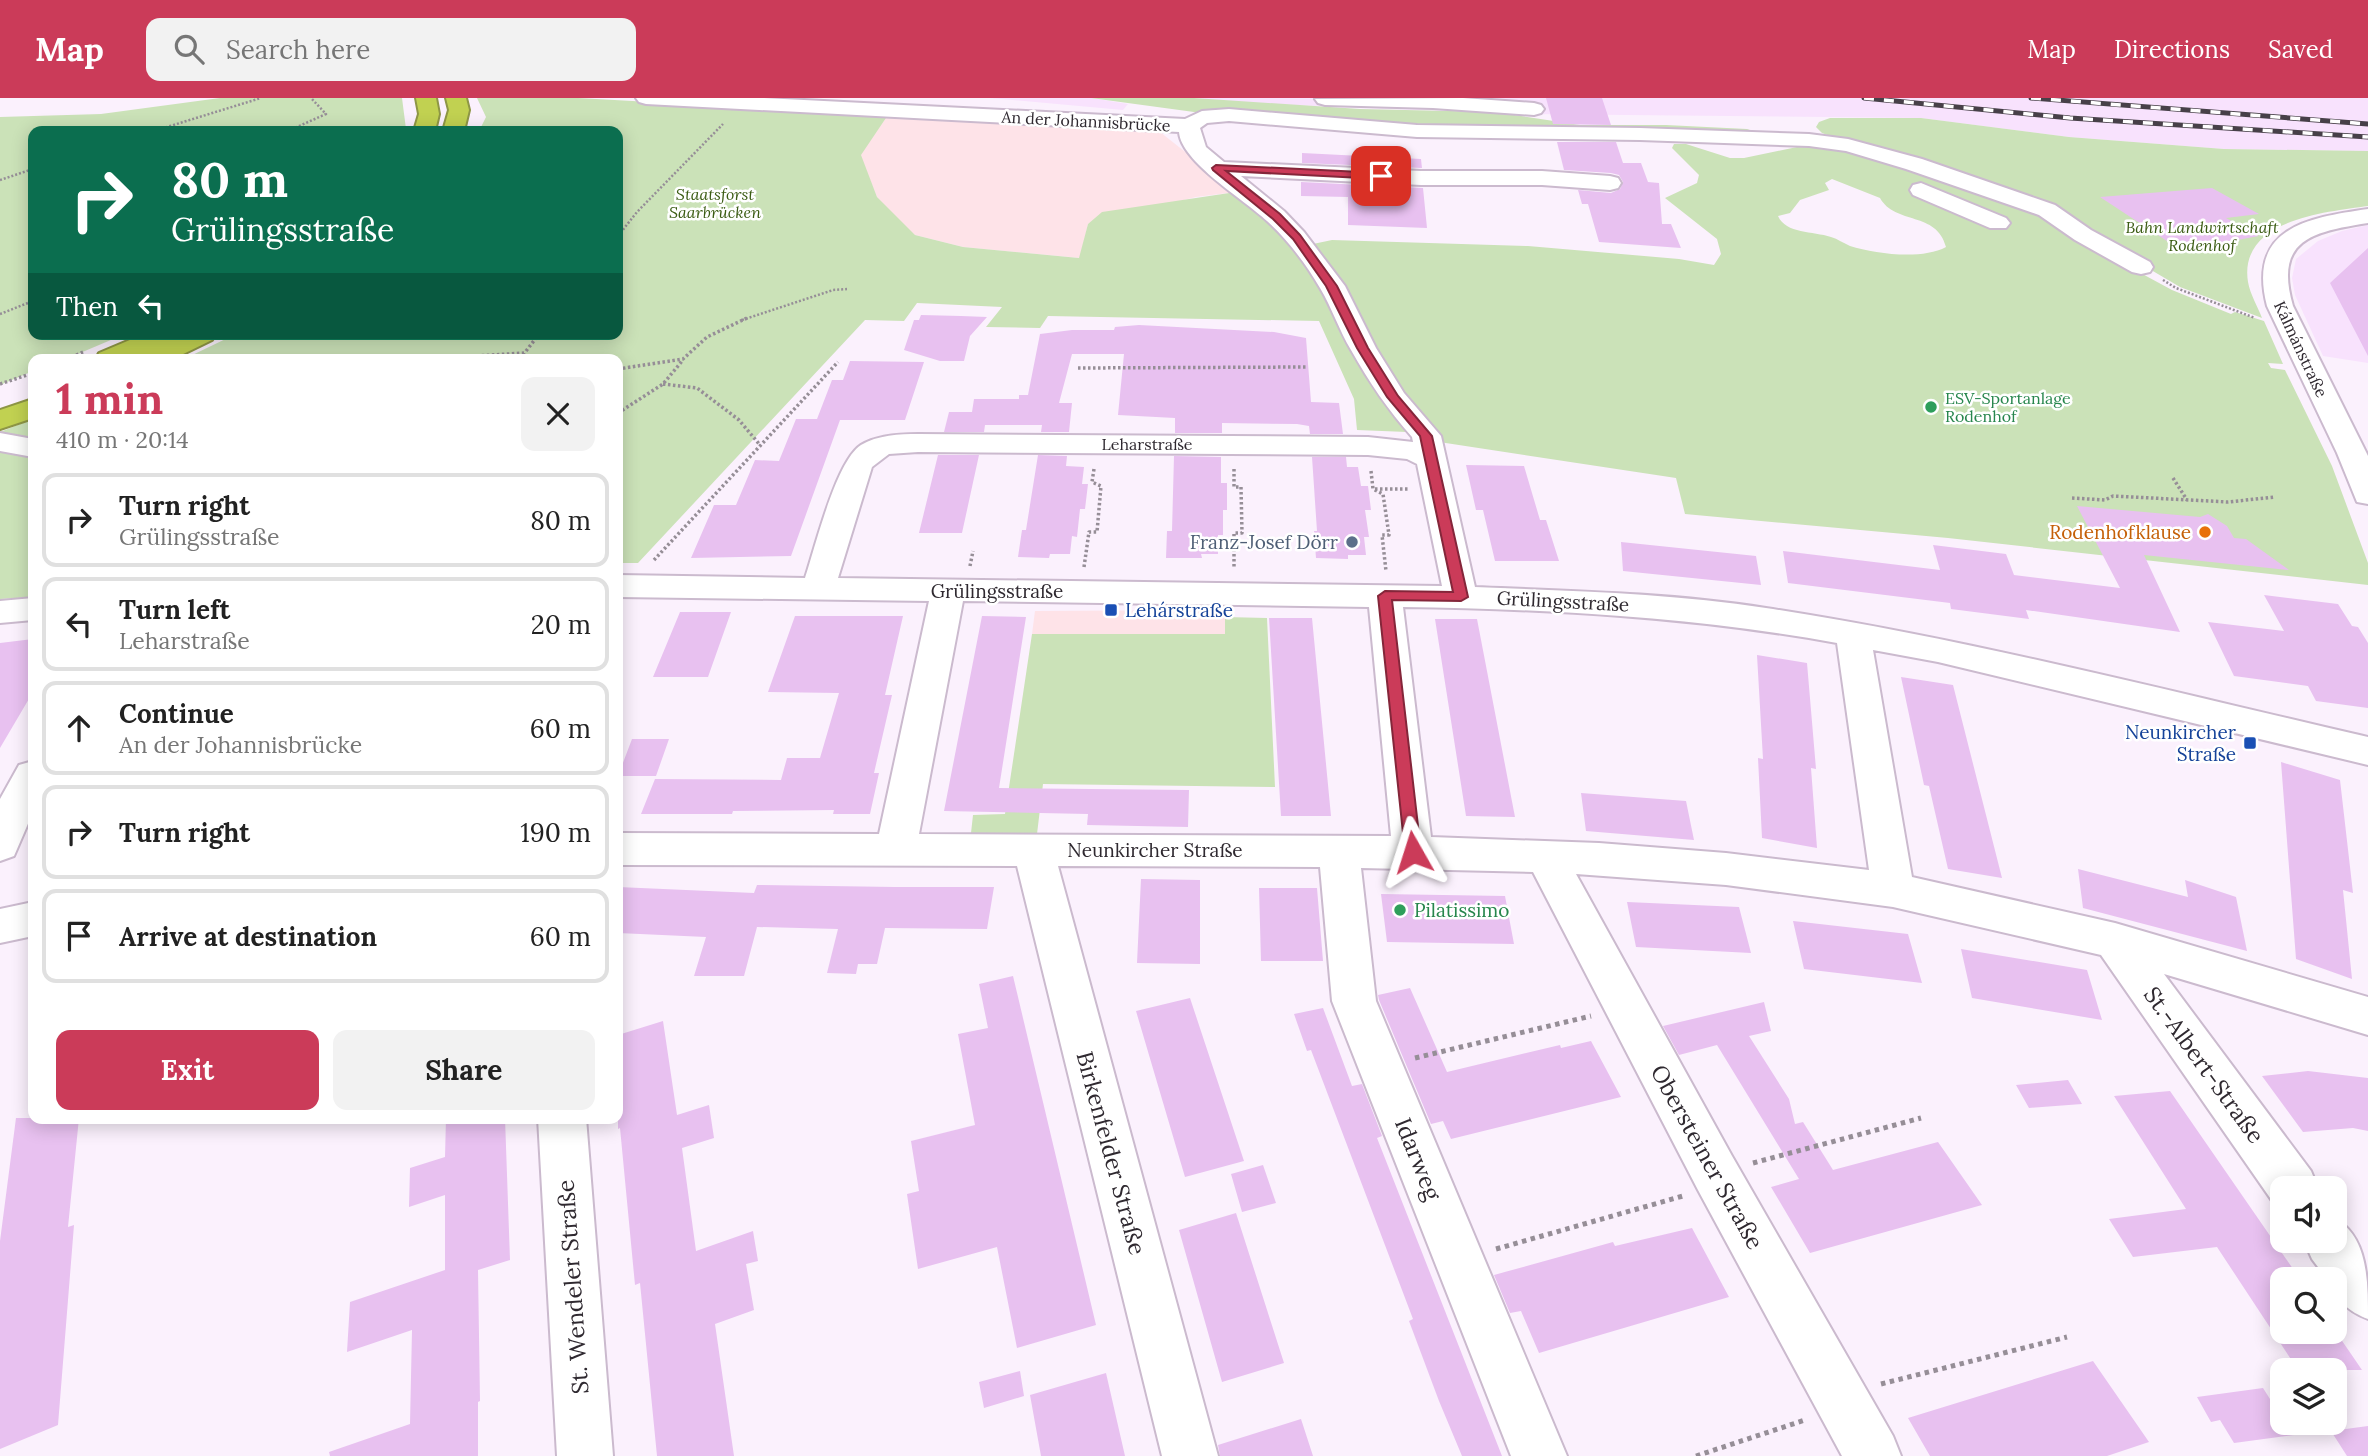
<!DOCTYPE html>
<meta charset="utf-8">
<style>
:root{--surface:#fff;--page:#f2f2f2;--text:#222;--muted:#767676;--line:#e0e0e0;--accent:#cb3b59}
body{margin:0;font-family:Lora,serif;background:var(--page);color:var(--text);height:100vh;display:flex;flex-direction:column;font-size:26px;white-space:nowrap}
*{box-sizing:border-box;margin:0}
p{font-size:23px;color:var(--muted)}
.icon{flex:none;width:38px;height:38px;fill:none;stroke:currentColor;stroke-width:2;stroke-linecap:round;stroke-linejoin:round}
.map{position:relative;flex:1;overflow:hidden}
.panel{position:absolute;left:28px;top:256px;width:595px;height:770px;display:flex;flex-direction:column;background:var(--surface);border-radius:14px;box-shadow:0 4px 18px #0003}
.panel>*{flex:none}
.top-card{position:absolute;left:28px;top:28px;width:595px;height:214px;border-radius:14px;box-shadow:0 4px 18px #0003;background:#0b6e4f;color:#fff;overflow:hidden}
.tools{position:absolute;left:2270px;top:1078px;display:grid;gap:14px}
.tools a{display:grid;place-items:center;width:77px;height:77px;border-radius:14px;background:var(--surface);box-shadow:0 4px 18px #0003;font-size:35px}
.pin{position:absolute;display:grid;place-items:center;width:60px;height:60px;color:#fff;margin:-30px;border-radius:14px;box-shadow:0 4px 10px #0006}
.me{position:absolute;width:77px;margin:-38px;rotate:354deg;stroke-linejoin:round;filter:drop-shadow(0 0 5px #0008)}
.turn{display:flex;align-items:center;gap:24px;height:147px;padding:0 28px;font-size:32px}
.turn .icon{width:91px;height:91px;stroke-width:2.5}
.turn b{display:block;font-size:49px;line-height:60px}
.then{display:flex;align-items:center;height:66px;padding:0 28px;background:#0003;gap:14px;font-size:26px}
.round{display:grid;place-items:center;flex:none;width:74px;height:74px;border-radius:14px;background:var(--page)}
.headline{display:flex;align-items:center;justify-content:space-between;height:119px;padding:0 28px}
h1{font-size:42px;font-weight:700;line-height:52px;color:var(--accent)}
.action{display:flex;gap:14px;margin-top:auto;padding:14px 28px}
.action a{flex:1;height:80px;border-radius:14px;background:var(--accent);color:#fff;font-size:28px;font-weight:700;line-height:80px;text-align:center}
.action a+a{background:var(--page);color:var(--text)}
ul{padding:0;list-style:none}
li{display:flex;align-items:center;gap:21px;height:94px;margin:0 14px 10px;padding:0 14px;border:4px solid var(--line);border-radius:14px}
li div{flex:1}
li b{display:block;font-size:26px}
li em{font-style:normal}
header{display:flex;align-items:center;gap:42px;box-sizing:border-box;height:98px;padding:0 35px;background:var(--accent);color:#fff}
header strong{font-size:33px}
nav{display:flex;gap:38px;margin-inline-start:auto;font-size:24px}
.search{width:490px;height:63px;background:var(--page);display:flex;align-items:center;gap:18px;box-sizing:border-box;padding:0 24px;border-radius:14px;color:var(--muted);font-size:26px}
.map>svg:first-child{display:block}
.built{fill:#f8e2fd}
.industrial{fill:#fee3e8}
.green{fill:#cbe2b8;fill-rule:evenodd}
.building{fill:#e8c1f0}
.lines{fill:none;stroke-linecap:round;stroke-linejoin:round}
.minor-casing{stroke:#cbbace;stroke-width:4}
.highway-casing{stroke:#8e9645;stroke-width:4}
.path-far2{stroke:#968e97;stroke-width:2.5;stroke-dasharray:2 2;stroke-linecap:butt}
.path-far1{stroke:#968e97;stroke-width:3.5;stroke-dasharray:2.5 2.5;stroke-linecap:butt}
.path{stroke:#968e97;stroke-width:5;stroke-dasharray:4.5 4.5;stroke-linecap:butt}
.minor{fill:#fff;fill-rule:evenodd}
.highway{fill:#c1d151;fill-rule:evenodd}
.rail-casing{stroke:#474048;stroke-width:5}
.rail{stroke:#fff;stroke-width:3.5;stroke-dasharray:10;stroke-linecap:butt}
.route{fill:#cb3b59;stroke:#84263a;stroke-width:2}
.leisure-dot{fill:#2e9e5b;stroke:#fff;stroke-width:2.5}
.food-dot{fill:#e8710a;stroke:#fff;stroke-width:2.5}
.service-dot{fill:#5c6f8a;stroke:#fff;stroke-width:2.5}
.transit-dot{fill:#1a4fb4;stroke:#fff;stroke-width:2.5}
.labels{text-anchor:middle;stroke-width:5;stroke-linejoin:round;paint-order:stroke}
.far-street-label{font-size:16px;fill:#2f2930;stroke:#fff}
.far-park-label{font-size:16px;font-style:italic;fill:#3a5b12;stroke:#fff}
.far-leisure-label{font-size:16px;fill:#27864d;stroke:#fff;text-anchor:start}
.food-label{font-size:19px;fill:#c56008;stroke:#fff;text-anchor:end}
.service-label{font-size:19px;fill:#4e5e75;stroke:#fff;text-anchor:end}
.street-label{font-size:19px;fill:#2f2930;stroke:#fff}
.transit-label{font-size:19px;fill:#164399;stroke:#fff;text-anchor:start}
.leisure-label{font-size:19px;fill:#27864d;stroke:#fff;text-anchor:start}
.near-street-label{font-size:23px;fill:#2f2930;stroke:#fff}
</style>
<header>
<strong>Map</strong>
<div class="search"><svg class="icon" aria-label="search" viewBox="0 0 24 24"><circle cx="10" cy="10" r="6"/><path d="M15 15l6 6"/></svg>Search here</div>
<nav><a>Map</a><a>Directions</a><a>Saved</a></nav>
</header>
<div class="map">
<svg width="2368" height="1358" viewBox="0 0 2368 1358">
<rect width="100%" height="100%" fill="#fbf1fd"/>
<!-- built -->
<path class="built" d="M990,0H1091L1128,6L1123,12Z
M1194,0H2368V53L2224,51L2069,39L1921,20L1519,16L1268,6Z
M2368,127V265L2323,258L2295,197L2292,180L2296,161L2318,143L2342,133Z"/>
<!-- industrial -->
<path class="industrial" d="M888,17L1149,30L1160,34L1236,94L1196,99L1088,126L1080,160L963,149L915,137L902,127L877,99L860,57Z
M1226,512V536H1032L1035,513Z"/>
<!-- green -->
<path class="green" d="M220,0H402L406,31L404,33H33V236H125L66,261H33V273L0,287V19L101,16Z
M477,0H578L888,17L861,57L877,99L915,137L963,149L1079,160L1088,126L1102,114L1236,94L1314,148L1313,146L1332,142L1528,148L1679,161L1714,167L1721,156L1717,141L1665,100L1697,85L1699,77L1672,50L1674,46H1686L1730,60H1744L1797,49L1849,51L2036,115L2074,139L2172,192L2231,216L2235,214L2264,223L2283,266L2268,265L2271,270L2285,272L2332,368L2368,465V487L1948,440L1685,416L1676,380L1413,340L1407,334L1357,332L1354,301L1319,223L1048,218L1040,230L986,229L1002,209L917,205L904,223L865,222L638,465H618V261H184L236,236H618V33H479L486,19ZM1832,81L1880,100C1895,127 1937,113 1946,149C1922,162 1876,156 1850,148C1843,145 1838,141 1831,139C1813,133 1786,136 1778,118L1790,115L1800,102L1829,92L1825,85Z
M1091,0H1194L1360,11L1495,14L1580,27H1666L1747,31L1759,35H1794L1797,39L1437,29L1194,14Z
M1830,20H1921L2069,39L2224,51L2368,53V108C2327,114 2238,121 2248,184C2250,196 2258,209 2262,220L2180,189L2073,126L1822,35L1816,29L1819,24Z
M33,321V499L0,501V334Z
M1225,519L1267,520L1275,689L1043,686L1037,736L971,735L973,717L1005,716L1032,536H1225Z"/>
<!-- building -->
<path class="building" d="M1546,0H1602L1611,27L1553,26Z
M1557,44H1616L1623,65H1641L1648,84L1659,85L1662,126H1671L1681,150L1599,144L1588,106H1582L1578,92L1611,95L1620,91L1623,84L1619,77L1611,75L1564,72Z
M1302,55L1421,61L1422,70L1302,65Z
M1301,84L1423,90L1427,130L1348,127V99L1301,98Z
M2212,90L2259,116L2226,120L2259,138L2189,151L2176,149L2100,99Z
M2368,150V258L2330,185Z
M921,217L961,218L987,219L970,238L964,263H940L904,252L914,222H919Z
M1139,227L1274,234L1306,240L1311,304L1339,305L1343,336H1310L1309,328L1297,326L1222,325V335H1175V320L1118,317L1124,256H1072L1059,305H1072L1069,334H1041L1042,327H985L984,334H944L949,314H972L974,301H1019V297H1028L1040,236L1072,232H1114L1115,229Z
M850,263L924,264L905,322H840L791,458L691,460L714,407H736L755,362L779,363L796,321H817L832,282H843Z
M938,357H979L962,435H919Z
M1038,357L1067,358L1066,368L1084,369L1082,386H1088L1085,411H1080L1077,439L1072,438L1070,456H1050L1049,460L1018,459L1022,432H1026Z
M1174,358L1221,359V385H1227V412H1223V437H1218V456H1201L1202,460H1166L1167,433H1172Z
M1312,359H1346L1347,369H1358L1361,388H1368L1371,412H1365L1369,439H1364L1366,457H1348V461L1316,460L1314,433H1317Z
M1466,367L1524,368L1540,422H1546L1559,463H1495L1483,412H1476Z
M2077,408L2200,419L2208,416L2227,428L2234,440L2246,441L2289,472L2144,457L2180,534L2026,512L2029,521L1951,511L1950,505L1788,485L1783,453L1940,472L1933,447L2006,456L2014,477L2120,490Z
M1621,444L1756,458L1761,487L1623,473Z
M2264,497L2338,506L2352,528L2358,529L2368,545V610L2316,603L2308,588L2234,578L2208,524L2284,533Z
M680,514H731L708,579H653Z
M795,518H903L885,597H892L874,675H879L870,716H833L834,712L733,713L732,716H641L655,681L781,682L787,660H820L839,595L768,594Z
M982,518L1026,519L999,690L1189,692L1188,729L1087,727L1088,716L944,713Z
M1269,520H1312L1331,718H1281Z
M1435,521H1477L1515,719L1466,718Z
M33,541V594L0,650V545Z
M1757,557L1807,565L1816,671L1811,670L1817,750L1762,740L1758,660L1763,661Z
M1901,579L1953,587L2002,780L1948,771L1929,688L1924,687Z
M632,641H669L656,678H618Z
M2281,664L2340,682L2353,795L2343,792L2352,881L2296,861Z
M1581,695L1686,703L1694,742L1586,733Z
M2078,771L2188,799L2185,782L2236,799L2247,853L2083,810Z
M1141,781L1200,782V866L1137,865Z
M757,787L895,789H994L987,831L885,830L877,866H858L856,876L827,875L838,831L757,829L744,878H694L706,839L618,835V789L754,795Z
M1259,790H1317L1323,863H1261Z
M1381,796L1505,798L1514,846L1387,844Z
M1627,804L1739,809L1751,855L1636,849Z
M1793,823L1908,836L1922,885L1804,871Z
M1961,851L2087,872L2102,922L1972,900Z
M1013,878L1096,1227L1017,1250L997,1149L918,1171L907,1096L919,1093L911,1043L975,1027L958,936L988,930L979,886Z
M1410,890L1447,974L1560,947L1561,950L1591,943L1621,999L1451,1041L1443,1023L1431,1026L1379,902L1378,897Z
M1190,900L1244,1063L1185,1079L1136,913Z
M1764,904L1771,933L1749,938L1789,1001L1795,1026L1803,1024L1833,1072L1938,1044L1982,1107L1810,1155L1771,1089L1799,1081L1717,947L1679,957L1663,928Z
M1323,910L1352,988L1362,986L1382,1038L1377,1040L1502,1358H1462L1439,1303L1409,1223L1413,1221L1311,952L1307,953L1294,916Z
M663,923L677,1017L709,1007L714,1040L682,1050L696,1153L753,1133L758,1163L746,1166L754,1212L715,1226L734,1358H657L640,1185L635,1187L620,1030L618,1031V937Z
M2308,973L2368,980V1033L2353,1030L2303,1034L2262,978Z
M2068,982L2082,1006L2029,1010L2016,987Z
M2170,993L2300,1181H2282V1234H2336L2362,1272H2298L2217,1149L2133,1159L2109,1121L2186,1111L2114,998Z
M16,1020H79L68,1129L74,1127L58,1327L0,1351V1143Z
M446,1020H505L510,1162L478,1172L480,1303L478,1304V1358H330L329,1354L410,1326L412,1232L347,1254L350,1204L445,1172V1097L409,1109L410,1070L445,1059Z
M1263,1067L1276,1105L1242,1114L1231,1076Z
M1236,1115L1284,1265L1222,1284L1179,1132Z
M1692,1130L1729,1199L1539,1255L1521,1213L1510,1215L1494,1177L1613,1144L1615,1148Z
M2093,1263L2149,1344L2107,1358H1930L1908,1320Z
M1020,1273L1024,1298L984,1310L979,1284Z
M1106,1275L1125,1358H1041L1030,1297Z
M2263,1290L2282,1320V1325H2285L2294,1337L2234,1345L2220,1322L2211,1324L2197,1299Z
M1301,1321L1313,1358H1220L1218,1347Z
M2368,1328V1358H2347L2331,1333Z"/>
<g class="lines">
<defs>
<path id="minor" d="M636,0H764L1185,21L1202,13L1229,11L1417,27L1640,30L1809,36L1848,41L1922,61L2055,107L2091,132L2150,164L2153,169L2150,174L2141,176L2132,174L2075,142L2039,117L1906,71L1846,53L1809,48L1640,42L1417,39L1229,23L1207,25L1200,30L1206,49L1224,64L1421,73H1542L1610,78L1618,80L1621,85L1618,90L1610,92L1542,87H1421L1241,78L1284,113L1304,134L1345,188L1376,250L1404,295L1441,338L1475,489C1573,493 1670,495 1766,510C1969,541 2168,593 2368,639V667L1938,564L1873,552L1912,779L2115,825L2368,899V937L2164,876L2311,1073L2318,1090H2282V1109L2275,1107L2101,857L1893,809L1726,787L1576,776L1732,1058L1893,1338L1901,1358H1842L1698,1092L1533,774L1361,770L1376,903L1567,1358H1511L1332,903L1320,769L1058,768L1218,1358H1162L1017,768L618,767V735L879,736L929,503L618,499V477L805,480C815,450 836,363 861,347C877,337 900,336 918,336L1368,339L1413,344L1412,339C1388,312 1369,284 1351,252C1339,232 1332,210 1320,190C1306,166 1287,141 1267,123C1245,102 1181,64 1179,34L646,6L639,4ZM918,354L1368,357L1407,361L1417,366L1442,488L838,480L872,369L889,356ZM963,503L1369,509L1391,738L919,736ZM1403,509C1549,511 1693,519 1837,545L1869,772L1726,755L1599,745L1431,739Z
M1463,0L1534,5L1541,7L1544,11L1541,15L1534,17L1433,10L1325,7L1318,5L1315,1Z
M1921,85L2006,120L2010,125L2006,130H1990L1913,97L1910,92L1913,87Z
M2368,111V125C2311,134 2274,142 2293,208L2368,358V406L2357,404L2337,355L2267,208C2247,130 2306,120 2368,111Z
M0,335L33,341V359L0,353Z
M33,500V522L0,525V503Z
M33,663V714L14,758L0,763V701L19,667Z
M33,804V838L0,845V811Z
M538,1020H586L613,1358H557Z
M2334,1120C2368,1138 2368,1182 2368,1221C2350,1214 2334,1203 2334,1181H2327L2312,1161L2304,1143H2334Z"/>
<path id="highway" d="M416,0H436L439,16L435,33H414L419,16Z
M446,0H466L469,12L464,33H443L449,12Z
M144,236H216L212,242L173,261H138L140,258L132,261H96L99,255Z
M33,301V320L0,331V312Z"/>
</defs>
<!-- minor casing -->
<use href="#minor" class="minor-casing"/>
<!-- highway casing -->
<use href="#highway" class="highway-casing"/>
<!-- path-far2 -->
<path class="path-far2" d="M154,33L261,0
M288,33L326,16L311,0
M0,82L33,71
M618,138L637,114L723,26
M2163,182L2176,190L2255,220
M0,216L33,203
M742,222L833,192L847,191"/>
<!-- path-far1 -->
<path class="path-far1" d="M67,261L83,254
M427,261L524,255
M520,261L539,236
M1078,270L1306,269
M618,271L683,261L707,239L747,220
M0,286L33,275
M663,286L697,290L739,322L760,347
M618,315L663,286L683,262
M1234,371V389H1241L1242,435H1234V470
M1371,373L1373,391L1383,396L1389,437H1382L1386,473
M2173,380L2187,402
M1375,391H1408
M2072,400L2105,402L2113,398L2228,404L2275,399
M654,462L838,264
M970,468L973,453
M1084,469L1089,434H1097L1101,388L1092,384L1094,371"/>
<!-- path -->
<path class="path" d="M1415,960L1591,918
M1753,1065L1921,1020
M1496,1151L1683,1098
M1881,1286L2067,1239
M1696,1358L1805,1322"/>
<!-- minor -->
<use href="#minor" class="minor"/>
<!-- highway -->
<use href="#highway" class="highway"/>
<defs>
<path id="rail" d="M1864,0L2070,20L2368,39
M2031,0L2368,26"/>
</defs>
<!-- rail casing -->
<use href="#rail" class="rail-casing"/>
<!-- rail -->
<use href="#rail" class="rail"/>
</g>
<!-- route -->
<path class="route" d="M1216,67L1381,75L1385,78L1381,81L1226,73L1280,116L1300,137L1337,188L1368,250L1398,298L1432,338L1468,499L1461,503L1392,502L1421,754L1419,759H1407L1405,754L1378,498L1385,493L1453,494L1420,338L1387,299L1357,250L1326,188L1293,141L1273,121L1213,72L1212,70Z"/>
<!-- markers -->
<g class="leisure-dot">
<circle cx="1931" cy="309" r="7"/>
<circle cx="1400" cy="812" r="7"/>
</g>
<circle class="food-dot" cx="2205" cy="434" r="7"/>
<circle class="service-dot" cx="1352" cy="444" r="7"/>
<g class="transit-dot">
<rect x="1104" y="505" width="14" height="14" rx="3.5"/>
<rect x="2243" y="638" width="14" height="14" rx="3.5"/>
</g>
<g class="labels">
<!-- far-street labels -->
<g class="far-street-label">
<text transform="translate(1086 23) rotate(3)" y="6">An der Johannisbrücke</text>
<text transform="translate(2301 251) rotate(65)" y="6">Kálmánstraße</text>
<text x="1147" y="352">Leharstraße</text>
</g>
<!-- far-park labels -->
<g class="far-park-label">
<text x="715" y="102">Staatsforst<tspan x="715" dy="18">Saarbrücken</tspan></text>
<text x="2202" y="135">Bahn Landwirtschaft<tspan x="2202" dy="18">Rodenhof</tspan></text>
</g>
<!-- far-leisure labels -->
<g class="far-leisure-label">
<text x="1945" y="306">ESV-Sportanlage<tspan x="1945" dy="18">Rodenhof</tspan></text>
</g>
<!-- food labels -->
<g class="food-label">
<text x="2191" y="441">Rodenhofklause</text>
</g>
<!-- service labels -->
<g class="service-label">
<text x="1338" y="451">Franz-Josef Dörr</text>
</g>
<!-- street labels -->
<g class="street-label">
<text x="997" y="500">Grülingsstraße</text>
<text transform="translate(1563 503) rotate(3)" y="7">Grülingsstraße</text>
<text x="1155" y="759">Neunkircher Straße</text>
</g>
<!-- transit labels -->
<g class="transit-label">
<text x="1125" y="519">Lehárstraße</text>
<text x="2236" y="641" text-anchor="end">Neunkircher<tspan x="2236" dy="22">Straße</tspan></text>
</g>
<!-- leisure labels -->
<g class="leisure-label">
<text x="1414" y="819">Pilatissimo</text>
</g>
<!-- near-street labels -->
<g class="near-street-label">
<text transform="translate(2204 967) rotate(54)" y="8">St.-Albert-Straße</text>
<text transform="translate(1111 1055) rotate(75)" y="8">Birkenfelder Straße</text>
<text transform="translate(1707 1059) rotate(61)" y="8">Obersteiner Straße</text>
<text transform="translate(1418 1061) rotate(68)" y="8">Idarweg</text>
<text transform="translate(573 1189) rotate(-94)" y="8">St. Wendeler Straße</text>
</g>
</g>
</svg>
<div class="tools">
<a><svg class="icon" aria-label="sound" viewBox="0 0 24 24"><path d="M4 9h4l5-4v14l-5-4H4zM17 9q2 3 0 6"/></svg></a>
<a><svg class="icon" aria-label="search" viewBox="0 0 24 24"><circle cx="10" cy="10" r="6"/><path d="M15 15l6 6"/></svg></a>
<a><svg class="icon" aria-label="layers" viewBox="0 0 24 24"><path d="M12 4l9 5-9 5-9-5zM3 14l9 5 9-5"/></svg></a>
</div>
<div class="pin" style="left:1381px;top:78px;background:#d93025"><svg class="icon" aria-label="arrive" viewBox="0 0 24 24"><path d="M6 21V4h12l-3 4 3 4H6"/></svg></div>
<svg class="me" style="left:1413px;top:754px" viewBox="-20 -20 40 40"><path d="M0-17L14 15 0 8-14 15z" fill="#cb3b59" stroke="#fff" stroke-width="4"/></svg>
<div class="top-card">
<div class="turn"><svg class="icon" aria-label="right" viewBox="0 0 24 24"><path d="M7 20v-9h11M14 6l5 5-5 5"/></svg><div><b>80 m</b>Grülingsstraße</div></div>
<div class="then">Then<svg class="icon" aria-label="left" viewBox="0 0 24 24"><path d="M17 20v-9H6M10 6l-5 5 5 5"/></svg></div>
</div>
<section class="panel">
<div class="headline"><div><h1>1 min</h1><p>410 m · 20:14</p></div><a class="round"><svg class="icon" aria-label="close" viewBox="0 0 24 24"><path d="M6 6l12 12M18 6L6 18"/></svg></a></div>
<ul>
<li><svg class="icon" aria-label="right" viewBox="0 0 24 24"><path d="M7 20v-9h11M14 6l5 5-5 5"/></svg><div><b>Turn right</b><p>Grülingsstraße</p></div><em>80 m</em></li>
<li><svg class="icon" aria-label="left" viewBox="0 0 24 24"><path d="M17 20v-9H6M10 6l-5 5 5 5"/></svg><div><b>Turn left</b><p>Leharstraße</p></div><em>20 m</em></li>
<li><svg class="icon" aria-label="ahead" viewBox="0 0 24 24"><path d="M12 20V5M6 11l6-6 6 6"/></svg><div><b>Continue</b><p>An der Johannisbrücke</p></div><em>60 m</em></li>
<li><svg class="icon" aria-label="right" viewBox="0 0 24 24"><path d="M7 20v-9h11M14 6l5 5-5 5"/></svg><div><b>Turn right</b></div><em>190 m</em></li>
<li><svg class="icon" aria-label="arrive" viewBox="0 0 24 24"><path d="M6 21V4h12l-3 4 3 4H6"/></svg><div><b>Arrive at destination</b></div><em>60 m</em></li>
</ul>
<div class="action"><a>Exit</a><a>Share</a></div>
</section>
</div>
